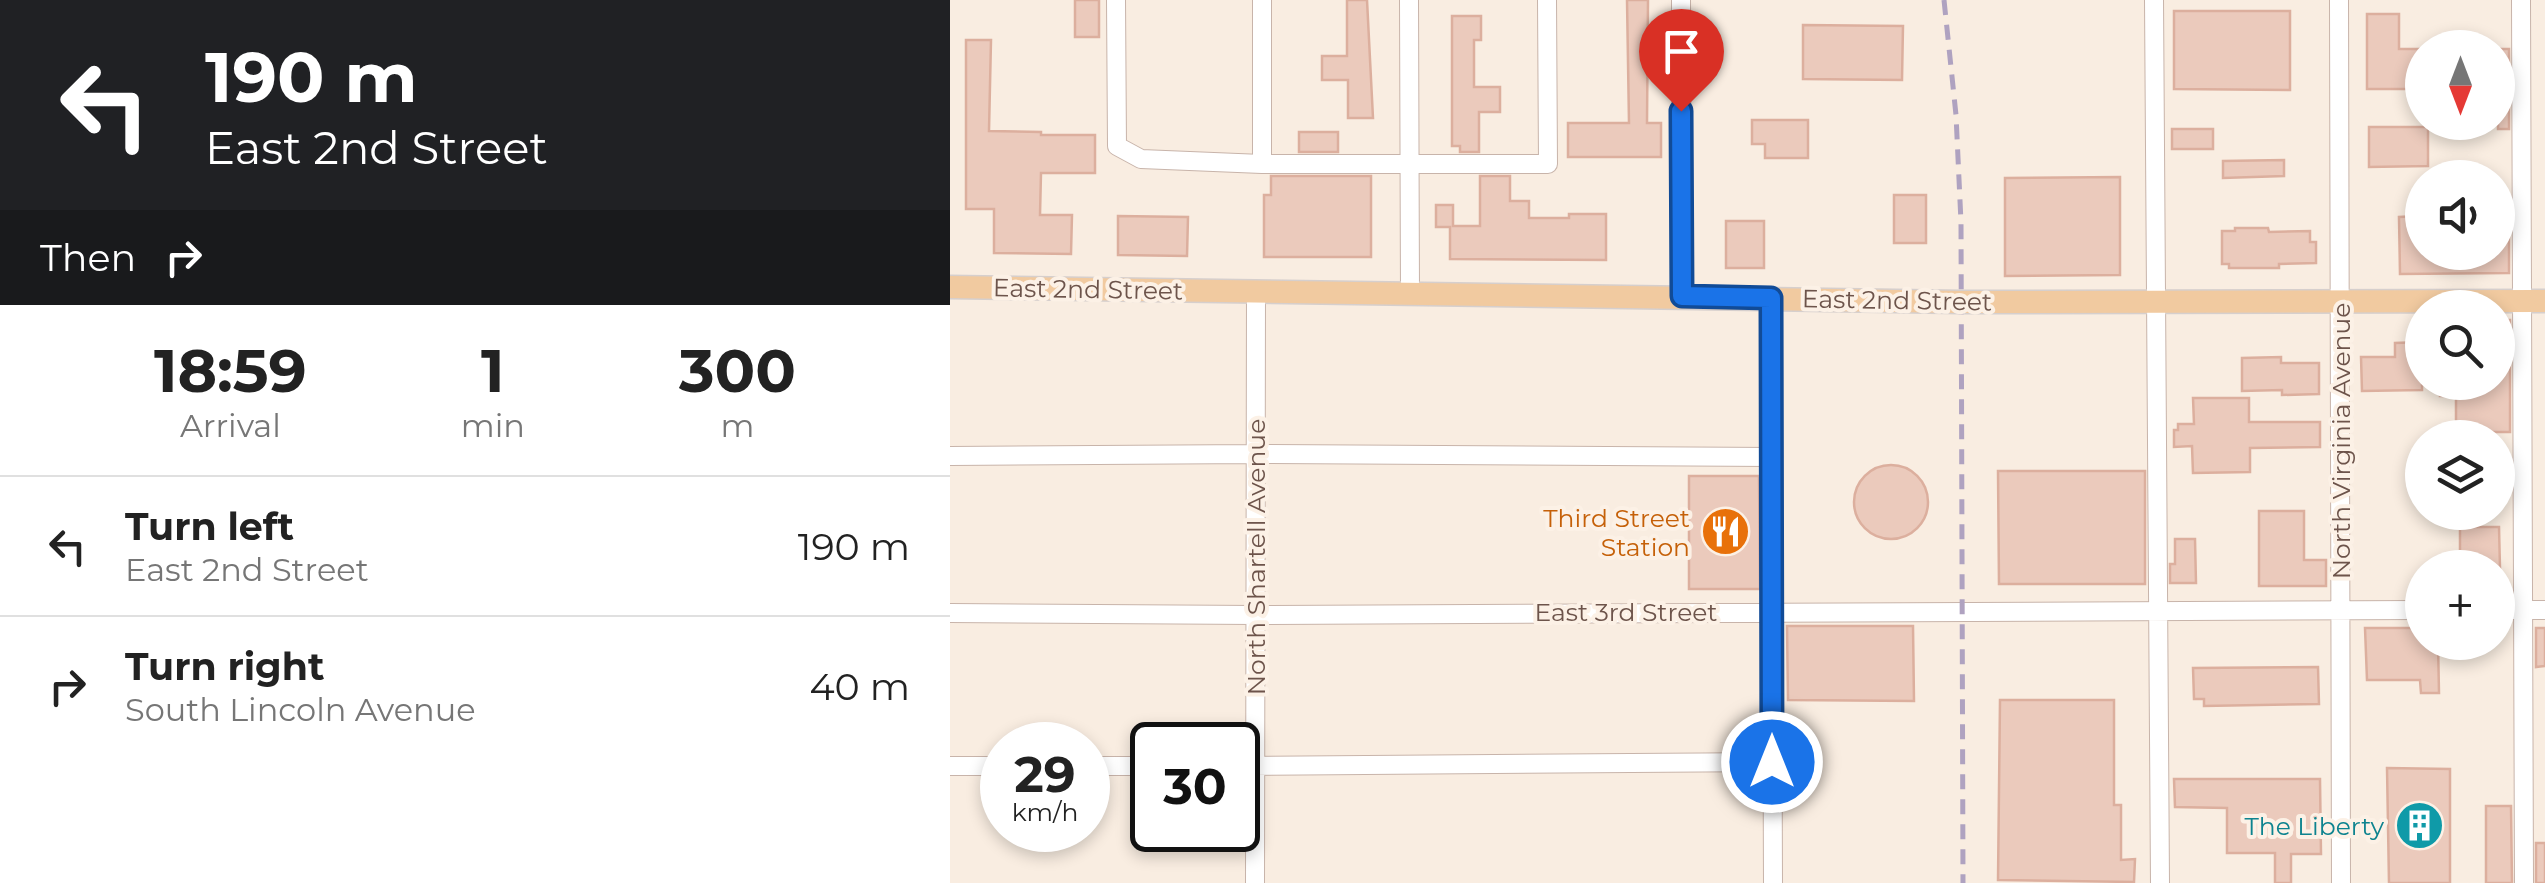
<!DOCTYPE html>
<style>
:root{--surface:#fff;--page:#f6f6f6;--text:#222;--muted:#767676;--line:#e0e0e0}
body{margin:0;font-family:Montserrat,sans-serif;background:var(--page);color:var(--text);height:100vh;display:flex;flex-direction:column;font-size:38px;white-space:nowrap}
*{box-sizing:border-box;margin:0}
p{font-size:32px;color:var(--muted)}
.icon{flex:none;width:55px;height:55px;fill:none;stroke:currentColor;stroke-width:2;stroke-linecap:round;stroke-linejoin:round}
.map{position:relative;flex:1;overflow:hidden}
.side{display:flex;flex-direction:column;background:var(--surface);width:950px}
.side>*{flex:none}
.hud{background:#202124;color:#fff;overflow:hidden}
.needle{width:65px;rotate:180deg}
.controls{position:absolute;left:1455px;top:30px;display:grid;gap:20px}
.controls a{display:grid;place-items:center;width:110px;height:110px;border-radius:50%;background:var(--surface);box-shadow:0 5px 15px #0003;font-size:50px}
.speed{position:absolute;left:30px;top:722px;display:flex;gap:20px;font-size:50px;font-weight:700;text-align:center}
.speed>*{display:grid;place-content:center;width:130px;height:130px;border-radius:50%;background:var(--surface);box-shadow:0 5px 15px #0003;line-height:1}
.speed small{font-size:25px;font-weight:400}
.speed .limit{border:5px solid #111;border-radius:15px;background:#fff;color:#111}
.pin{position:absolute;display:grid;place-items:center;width:85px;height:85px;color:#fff;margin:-102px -42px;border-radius:50% 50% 50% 0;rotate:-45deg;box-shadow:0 0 10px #0007}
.pin .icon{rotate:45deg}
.me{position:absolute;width:110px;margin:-55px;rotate:0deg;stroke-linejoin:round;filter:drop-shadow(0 0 8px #0008)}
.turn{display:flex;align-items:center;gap:35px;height:210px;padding:0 40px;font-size:45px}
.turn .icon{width:130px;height:130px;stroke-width:2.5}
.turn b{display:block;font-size:70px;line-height:85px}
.then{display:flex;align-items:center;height:95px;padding:0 40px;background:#0003;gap:20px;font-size:38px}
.eta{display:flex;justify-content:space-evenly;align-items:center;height:170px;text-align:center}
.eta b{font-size:60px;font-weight:700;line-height:70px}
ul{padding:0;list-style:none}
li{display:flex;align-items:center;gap:30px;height:140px;padding:0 40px;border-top:2px solid var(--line)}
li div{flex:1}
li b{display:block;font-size:38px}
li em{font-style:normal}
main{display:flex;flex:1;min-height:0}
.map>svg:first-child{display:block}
.building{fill:#ebcabc;stroke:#dcaf9e;stroke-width:2.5}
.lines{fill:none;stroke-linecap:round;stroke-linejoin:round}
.minor-casing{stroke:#c8b4aa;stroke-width:20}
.major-casing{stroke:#d6cfcd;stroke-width:25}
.minor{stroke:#fff;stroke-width:18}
.major{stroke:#f1caa0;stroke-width:22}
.rail{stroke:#afa2c0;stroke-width:5;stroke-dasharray:15 10;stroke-linecap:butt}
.route-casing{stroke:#114b97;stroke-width:25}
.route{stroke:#1a73e8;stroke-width:18}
.labels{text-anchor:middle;stroke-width:8;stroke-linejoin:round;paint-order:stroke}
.street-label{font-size:25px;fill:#6d544b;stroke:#fcf1e6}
.food-label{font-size:25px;fill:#c56008;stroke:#fcf1e6;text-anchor:end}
.culture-label{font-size:25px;fill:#0d838f;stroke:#fcf1e6;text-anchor:end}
</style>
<main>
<section class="side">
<div class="hud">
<div class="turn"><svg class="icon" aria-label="left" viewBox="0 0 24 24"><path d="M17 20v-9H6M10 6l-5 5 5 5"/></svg><div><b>190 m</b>East 2nd Street</div></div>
<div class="then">Then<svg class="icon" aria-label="right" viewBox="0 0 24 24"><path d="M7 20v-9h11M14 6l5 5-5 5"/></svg></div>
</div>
<div class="eta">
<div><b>18:59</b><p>Arrival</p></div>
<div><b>1</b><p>min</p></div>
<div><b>300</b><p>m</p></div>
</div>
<ul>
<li><svg class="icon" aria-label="left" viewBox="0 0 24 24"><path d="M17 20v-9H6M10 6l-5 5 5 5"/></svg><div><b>Turn left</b><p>East 2nd Street</p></div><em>190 m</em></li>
<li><svg class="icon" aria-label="right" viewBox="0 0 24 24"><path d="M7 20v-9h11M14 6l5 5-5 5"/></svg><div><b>Turn right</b><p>South Lincoln Avenue</p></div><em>40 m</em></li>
</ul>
</section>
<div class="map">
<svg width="1595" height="883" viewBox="0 0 1595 883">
<rect width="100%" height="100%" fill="#f9ede1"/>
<!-- building -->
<path class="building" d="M125,0H149V37H125Z
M397,0H417L423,118H398V80H372V56H397Z
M677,0H698L697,123H711V157H618V123H679Z
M1224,11H1340V90L1224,89Z
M1417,14H1449V49H1472V89H1417Z
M502,16H531V40H524V87H550V112H529V152H510V146H502Z
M853,25L953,26L952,80L853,79Z
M16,40H41L39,131L91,132V135H145V173H91L90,215H122L121,254L44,253V209H16Z
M1548,49H1559V129H1548Z
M802,120H858V158H815V144H802Z
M1419,127H1478V166L1419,167Z
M1222,129H1263V149H1222Z
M349,132H388V152H349Z
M1334,160V176L1273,178V161Z
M321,176H421V257H314V195H321Z
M530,176H560V201H579V218H619V214H656V260L500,259V227H486V205H503V226H530Z
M1170,177V275L1055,276V178Z
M944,195H976V243H944Z
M1548,207H1559V273L1450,274L1449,217L1468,216L1469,244H1472V252H1548Z
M168,216L238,217L237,256L168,255Z
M776,221H814V268H776Z
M1285,228H1318L1319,232L1360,231V242H1366V263L1329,264V268H1279V264H1272V231H1285Z
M1548,320H1560V432H1506V396H1490L1491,382H1548Z
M1472,342V390L1412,391L1411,357H1445V343Z
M1331,357V363H1369V394L1332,395V390L1292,391V358Z
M1243,398H1299V422H1370V447L1300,448V472L1243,473L1242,446L1224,447V430H1228V424H1244Z
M904 502a37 37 0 1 1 74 0a37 37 0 1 1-74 0Z
M1048,471H1195V584H1049Z
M739,476H809L810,589H739Z
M1309,511H1354V560H1376V586H1309Z
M1510,527H1549L1550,568H1510Z
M1225,539H1245L1246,583H1220V564H1225Z
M837,626H963L964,701L838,700Z
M1415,628H1472V642H1488L1489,693H1471L1470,680H1417Z
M1586,628H1595V666L1586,667Z
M1368,667L1369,704L1254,706V699H1244L1243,668Z
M1050,700H1164V805H1171V860L1185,859L1184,882L1048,880Z
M1437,768L1500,769V883H1439Z
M1224,779H1370L1371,854H1341V883H1325V853H1277V808L1225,807Z
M1536,806H1561L1562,883H1536Z
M1586,843H1595V883H1586Z"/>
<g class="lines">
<defs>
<path id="minor" d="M166,0L167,146L191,159L312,164H598L597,0
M312,0V164
M459,0L460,294
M731,0L732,297
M1204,0L1210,883
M1389,0L1391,883
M1571,0L1574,883
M821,298L823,883
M0,456L306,454L822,457
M1548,610H1595
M0,613L306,615L1472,610
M0,766H52
M138,766H202
M288,766L823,762
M305,883L306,292"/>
<path id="major" d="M0,287L1012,302L1595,301"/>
</defs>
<!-- minor casing -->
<use href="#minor" class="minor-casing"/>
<!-- major casing -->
<use href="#major" class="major-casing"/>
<!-- minor -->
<use href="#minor" class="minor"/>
<!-- major -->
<use href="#major" class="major"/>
<!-- rail -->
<path class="rail" d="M994,0L1006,115L1011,222L1013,883"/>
</g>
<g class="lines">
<defs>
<path id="route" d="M731,111L732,296L821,298L822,762"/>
</defs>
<!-- route casing -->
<use href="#route" class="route-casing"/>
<!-- route -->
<use href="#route" class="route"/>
</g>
<!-- icons -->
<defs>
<symbol id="restaurant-disc" viewBox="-11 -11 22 22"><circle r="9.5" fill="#e8710a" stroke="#fcf1e6"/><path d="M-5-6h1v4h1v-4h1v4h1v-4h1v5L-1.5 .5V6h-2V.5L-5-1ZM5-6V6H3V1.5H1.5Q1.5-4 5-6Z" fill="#fff"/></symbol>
<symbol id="building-disc" viewBox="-11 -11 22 22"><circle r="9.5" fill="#0f9aa8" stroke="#fcf1e6"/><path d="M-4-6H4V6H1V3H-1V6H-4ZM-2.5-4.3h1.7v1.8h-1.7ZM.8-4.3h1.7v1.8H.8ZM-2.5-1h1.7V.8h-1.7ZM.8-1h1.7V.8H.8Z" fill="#fff"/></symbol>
</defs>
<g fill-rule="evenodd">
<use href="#restaurant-disc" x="748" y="504" width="55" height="55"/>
<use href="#building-disc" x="1442" y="798" width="55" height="55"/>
</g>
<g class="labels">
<!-- street labels -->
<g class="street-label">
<text transform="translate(138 289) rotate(1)" y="9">East 2nd Street</text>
<text transform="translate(947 300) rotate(1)" y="9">East 2nd Street</text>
<text transform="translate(1391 441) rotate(-90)" y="9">North Virginia Avenue</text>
<text transform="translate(306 557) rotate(-90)" y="9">North Shartell Avenue</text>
<text x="676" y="621">East 3rd Street</text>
</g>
<!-- food labels -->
<g class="food-label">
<text x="740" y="527">Third Street<tspan x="740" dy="29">Station</tspan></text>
</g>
<!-- culture labels -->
<g class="culture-label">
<text x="1434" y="835">The Liberty</text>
</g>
</g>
</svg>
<div class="controls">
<a><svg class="needle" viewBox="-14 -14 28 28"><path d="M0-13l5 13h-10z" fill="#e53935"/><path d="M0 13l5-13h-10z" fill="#767676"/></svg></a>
<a><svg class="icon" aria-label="sound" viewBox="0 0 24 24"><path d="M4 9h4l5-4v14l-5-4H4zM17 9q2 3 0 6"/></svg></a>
<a><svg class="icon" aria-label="search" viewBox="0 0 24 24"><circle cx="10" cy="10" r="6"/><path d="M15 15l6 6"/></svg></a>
<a><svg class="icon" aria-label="layers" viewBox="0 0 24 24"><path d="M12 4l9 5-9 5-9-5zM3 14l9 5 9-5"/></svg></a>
<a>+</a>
</div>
<div class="speed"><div>29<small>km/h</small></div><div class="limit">30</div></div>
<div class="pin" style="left:731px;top:111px;background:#d93025"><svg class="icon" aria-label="arrive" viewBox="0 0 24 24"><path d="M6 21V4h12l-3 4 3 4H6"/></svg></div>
<svg class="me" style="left:822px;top:762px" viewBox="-20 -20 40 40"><circle r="17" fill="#1a73e8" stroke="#fff" stroke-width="3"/><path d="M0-11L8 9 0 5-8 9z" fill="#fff"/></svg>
</div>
</main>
